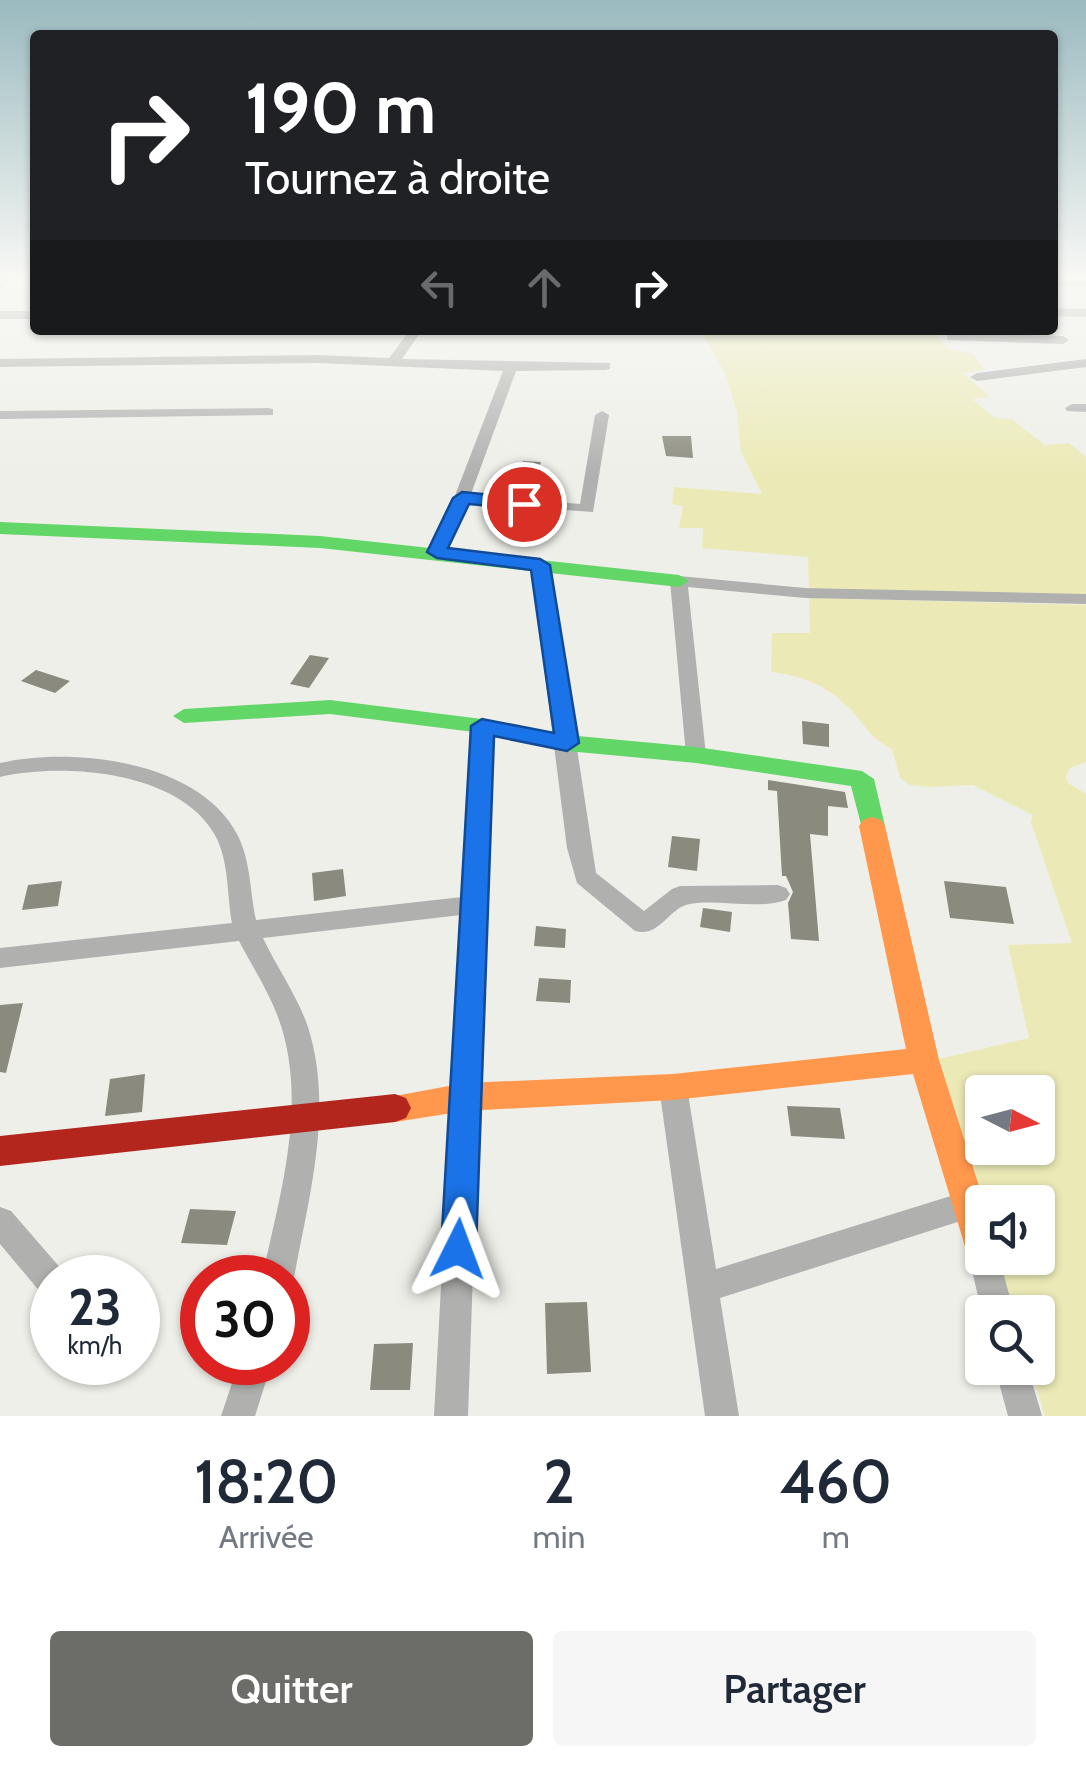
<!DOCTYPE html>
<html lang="fr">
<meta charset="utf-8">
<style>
:root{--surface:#fff;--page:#f6f6f7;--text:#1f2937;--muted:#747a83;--accent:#6c6c68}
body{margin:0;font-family:Cabin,sans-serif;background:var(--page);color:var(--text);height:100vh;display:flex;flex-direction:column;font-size:38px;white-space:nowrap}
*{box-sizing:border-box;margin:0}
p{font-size:32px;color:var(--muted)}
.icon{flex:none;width:55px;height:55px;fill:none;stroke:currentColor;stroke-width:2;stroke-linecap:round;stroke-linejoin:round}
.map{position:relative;height:1416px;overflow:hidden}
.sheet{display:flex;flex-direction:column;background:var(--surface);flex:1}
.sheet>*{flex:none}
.banner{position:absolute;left:30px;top:30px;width:1028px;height:305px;border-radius:10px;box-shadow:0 2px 8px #0004;background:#202124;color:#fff;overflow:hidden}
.needle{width:65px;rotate:96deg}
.tools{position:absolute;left:965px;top:1075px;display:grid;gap:20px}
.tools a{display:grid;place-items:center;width:90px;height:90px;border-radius:10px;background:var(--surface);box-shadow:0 2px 8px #0004;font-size:50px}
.speed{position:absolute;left:30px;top:1255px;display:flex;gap:20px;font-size:50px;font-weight:700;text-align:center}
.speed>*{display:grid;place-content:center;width:130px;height:130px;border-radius:50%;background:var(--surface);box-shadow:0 2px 8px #0004;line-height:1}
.speed small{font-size:25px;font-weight:400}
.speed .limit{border:15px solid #d22;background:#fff;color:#111}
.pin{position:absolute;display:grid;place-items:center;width:85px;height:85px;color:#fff;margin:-42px;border:5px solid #fff;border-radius:50%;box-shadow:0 2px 10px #0007}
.me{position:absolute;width:110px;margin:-55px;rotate:3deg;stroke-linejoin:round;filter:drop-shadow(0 0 8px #0008)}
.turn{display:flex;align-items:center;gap:35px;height:210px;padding:0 50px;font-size:45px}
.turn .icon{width:130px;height:130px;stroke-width:2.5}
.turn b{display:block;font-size:70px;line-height:85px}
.lanes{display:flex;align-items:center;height:95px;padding:0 50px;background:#0003;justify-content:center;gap:50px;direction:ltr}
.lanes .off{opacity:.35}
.eta{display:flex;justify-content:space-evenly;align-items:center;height:170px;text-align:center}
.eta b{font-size:60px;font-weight:600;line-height:70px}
.cta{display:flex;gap:20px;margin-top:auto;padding:20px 50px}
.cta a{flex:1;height:115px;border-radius:10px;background:var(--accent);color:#fff;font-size:40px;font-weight:600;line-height:115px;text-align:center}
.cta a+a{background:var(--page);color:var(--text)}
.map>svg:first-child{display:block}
.green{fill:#ebeab6;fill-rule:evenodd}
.building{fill:#8b8a7e}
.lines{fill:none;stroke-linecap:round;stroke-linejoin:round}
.street{fill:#b0b0ae;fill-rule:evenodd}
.fast{fill:#63d668;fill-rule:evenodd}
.slow{fill:#ff974d;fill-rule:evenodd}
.jam{fill:#b3261e;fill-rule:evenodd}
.route{fill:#1a73e8;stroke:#114b97;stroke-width:2.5}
</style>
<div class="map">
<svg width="1086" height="1416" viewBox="0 0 1086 1416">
<rect width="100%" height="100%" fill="#efefe9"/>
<!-- green -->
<path class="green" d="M700,330H988L990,334L937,335L947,348L973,354L984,370L963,373L990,397L972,399L995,418L1011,419L1045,445L1069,443L1086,457V595L809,588L808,557L702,548L703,528H679L683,506L672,504L674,487L762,494L741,452L737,412L725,373Z
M809,598L1086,605V762L1070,768L1066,776L1068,783L1086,794V1416H1045L1030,1368H1038V1312H1014L998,1258H1038V1202H982L939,1059L1029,1038L1008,945L1072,943L1031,822L1033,815L973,785L929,787L910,785L900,778L892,749C870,738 866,726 851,710C827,685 803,676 771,672L772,633H810ZM982,1092H1038V1148H982Z"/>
<!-- building -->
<path class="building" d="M662,436H691L693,458L666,456Z
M523,461L541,462L532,487H514Z
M310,655L329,658L309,688L290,684Z
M36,670L70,681L55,693L21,681Z
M802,721L829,724V747L803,744Z
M768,780L845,792L848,808L828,806V836L810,834L819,941L791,939L788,903L793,892L786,876H782L777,791L768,790Z
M672,836L700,839L697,871L668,867Z
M343,869L346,896L314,901L312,873Z
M62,881L58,906L22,910L28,885Z
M944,881L1006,887L1014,924L950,918Z
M703,908L732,912L730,932L700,927Z
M536,926L566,929L565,948L534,946Z
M539,978L571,980L570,1003L536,1001Z
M23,1003L6,1073L0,1072V1005Z
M145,1074L142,1112L105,1116L110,1079Z
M787,1106L840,1108L845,1139L791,1136Z
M190,1209L236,1211L227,1245L181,1243Z
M587,1302L591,1372L547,1374L545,1303Z
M413,1343L410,1390H370L374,1344Z"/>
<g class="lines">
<!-- street -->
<path class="street" d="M13,279L0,290L1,279Z
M1052,280H1086V286H1052Z
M1052,308L1086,309V317L1052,316Z
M0,311H35V319H0Z
M410,330H422L402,359L610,363V369L605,370L516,371L471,494L580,504L595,415L602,411L609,415L593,512L468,503L443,556L437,557L429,552L454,498L503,371L318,363L0,367V359L318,355L389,358Z
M951,333L1063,336L1069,340L1063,344L947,340V334Z
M1086,359V367L977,381L970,377L977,373Z
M1072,404H1086V412L1067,411L1065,408Z
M268,408L273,409V415L0,419V411Z
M540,560L549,565L596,873L644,911L672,889L680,886L778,885L786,888L790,894L786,900C756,910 721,899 690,904C669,907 660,938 635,931L577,883L567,848L531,565Z
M679,576L805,588L1086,594V604L805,598L688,587L706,755L696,762L686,755L670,581Z
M482,719L492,726L468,1416H434L461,915L263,938C277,968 297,995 308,1027C334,1109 309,1196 294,1278L288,1290V1278H262C280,1194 309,1101 278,1017C268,990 252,966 239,941L0,968V948L232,923C227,896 229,864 217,839C184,771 64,762 0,777V763C73,746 201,761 238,836C251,862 250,893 256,920L462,897L472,726Z
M673,1075L683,1079L687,1087L716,1269L970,1190L981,1194L984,1202L981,1214L970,1218L720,1298L739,1416H705L659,1087L663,1079Z
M0,1207L11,1211L63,1271L66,1278H52V1297L41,1293L0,1244Z
M982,1244V1258H999L1014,1312L982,1313L969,1258L973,1247Z
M239,1362H272L255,1416H221Z
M995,1368H1028L1042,1416H1008Z"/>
<!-- fast -->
<path class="fast" d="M0,522L320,536L679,575L689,581L679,587L320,548L0,534Z
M330,700L482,719L567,735L696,747L862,771L874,779L885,826L881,832H863L851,786L696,763L567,751L482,733L330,714L184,723L173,716L184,709Z"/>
<!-- slow -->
<path class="slow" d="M872,817L881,820L885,826L939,1060L984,1202L982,1258H997L994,1263L982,1268L970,1263L913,1074L673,1100L465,1111L395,1122L384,1118L379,1108L384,1098L465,1083L673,1074L906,1049L859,826L863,820Z"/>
<!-- jam -->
<path class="jam" d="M395,1094L406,1098L411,1108L406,1118L395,1122L0,1166V1136Z"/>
</g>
<!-- sky -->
<linearGradient id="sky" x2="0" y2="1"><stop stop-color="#9ababf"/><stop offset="0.58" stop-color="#f8f8f5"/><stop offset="1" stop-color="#f8f8f5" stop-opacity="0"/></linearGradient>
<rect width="1086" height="477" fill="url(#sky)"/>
<!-- route -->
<path class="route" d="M462,492L524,498L534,504L524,509L469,504L448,548L540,559L550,565L579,743L567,751L494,736L476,1249L471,1261L458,1266L446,1261L441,1249L471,726L482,719L554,733L531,570L437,558L427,552L453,498Z"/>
</svg>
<div class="tools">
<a><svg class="needle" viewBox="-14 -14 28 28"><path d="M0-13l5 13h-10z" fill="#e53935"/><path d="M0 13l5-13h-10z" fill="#747a83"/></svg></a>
<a><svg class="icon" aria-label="sound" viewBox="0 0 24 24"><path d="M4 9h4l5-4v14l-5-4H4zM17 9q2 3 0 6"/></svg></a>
<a><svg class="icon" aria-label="search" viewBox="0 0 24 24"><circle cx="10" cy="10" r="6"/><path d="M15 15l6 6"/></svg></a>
</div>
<div class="speed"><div>23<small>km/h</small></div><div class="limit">30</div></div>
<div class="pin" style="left:524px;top:504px;background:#d93025"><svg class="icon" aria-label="arrive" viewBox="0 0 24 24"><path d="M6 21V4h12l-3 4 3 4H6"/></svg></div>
<svg class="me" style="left:458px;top:1249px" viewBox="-20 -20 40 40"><path d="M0-17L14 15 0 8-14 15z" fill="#1a73e8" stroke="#fff" stroke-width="4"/></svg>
<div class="banner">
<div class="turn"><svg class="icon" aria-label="right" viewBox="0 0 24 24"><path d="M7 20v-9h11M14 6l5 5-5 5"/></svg><div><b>190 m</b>Tournez à droite</div></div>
<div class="lanes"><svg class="icon off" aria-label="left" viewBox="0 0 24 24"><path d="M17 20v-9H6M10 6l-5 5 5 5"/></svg><svg class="icon off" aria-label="ahead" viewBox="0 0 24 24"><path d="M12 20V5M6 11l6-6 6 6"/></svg><svg class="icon" aria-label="right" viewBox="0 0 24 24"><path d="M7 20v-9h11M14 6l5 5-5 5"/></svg></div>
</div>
</div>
<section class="sheet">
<div class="eta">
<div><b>18:20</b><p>Arrivée</p></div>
<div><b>2</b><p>min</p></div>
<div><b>460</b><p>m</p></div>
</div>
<div class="cta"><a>Quitter</a><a>Partager</a></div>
</section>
